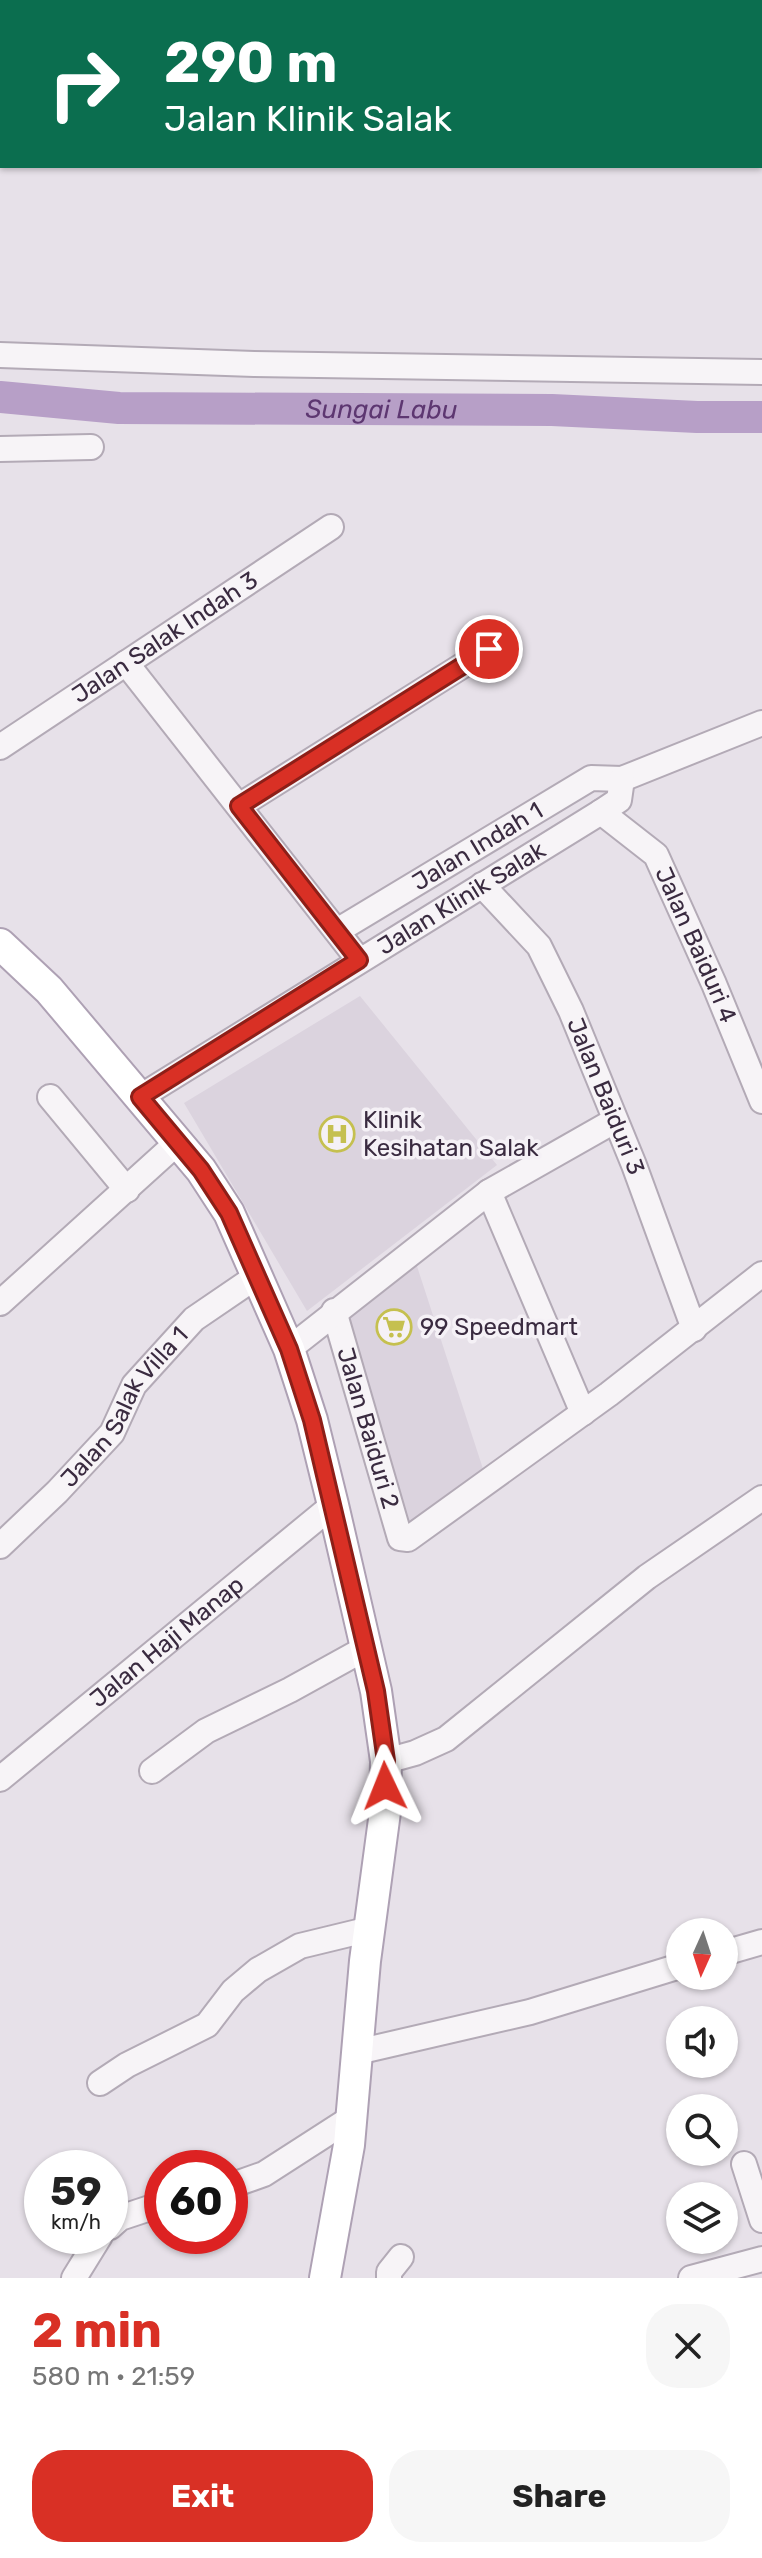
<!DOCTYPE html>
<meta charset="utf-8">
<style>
:root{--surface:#fff;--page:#f6f6f6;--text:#222;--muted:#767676;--accent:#d93025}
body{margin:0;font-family:Rubik,sans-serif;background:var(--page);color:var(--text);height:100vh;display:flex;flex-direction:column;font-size:30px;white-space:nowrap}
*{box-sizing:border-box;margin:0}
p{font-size:26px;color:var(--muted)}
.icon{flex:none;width:44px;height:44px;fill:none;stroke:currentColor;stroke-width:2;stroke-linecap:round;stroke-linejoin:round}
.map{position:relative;height:2278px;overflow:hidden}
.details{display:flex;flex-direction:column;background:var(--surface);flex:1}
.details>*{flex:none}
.top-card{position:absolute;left:0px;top:0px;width:762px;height:168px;box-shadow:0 2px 6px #0004;background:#0b6e4f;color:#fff;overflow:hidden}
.needle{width:52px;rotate:183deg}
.controls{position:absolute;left:666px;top:1918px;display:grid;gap:16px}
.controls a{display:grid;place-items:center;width:72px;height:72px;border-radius:50%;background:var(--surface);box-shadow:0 2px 6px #0004;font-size:40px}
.speed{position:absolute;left:24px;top:2150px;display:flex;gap:16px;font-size:40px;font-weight:700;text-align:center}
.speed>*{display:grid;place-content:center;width:104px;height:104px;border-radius:50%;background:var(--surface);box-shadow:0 2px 6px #0004;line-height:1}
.speed small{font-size:20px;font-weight:400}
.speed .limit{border:12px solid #d22;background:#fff;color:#111}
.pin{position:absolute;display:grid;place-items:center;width:68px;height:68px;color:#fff;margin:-34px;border:4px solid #fff;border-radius:50%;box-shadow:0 2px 8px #0007}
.me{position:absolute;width:88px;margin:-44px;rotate:358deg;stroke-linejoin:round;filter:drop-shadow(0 0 6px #0008)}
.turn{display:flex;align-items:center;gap:28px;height:168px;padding:0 32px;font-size:36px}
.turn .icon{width:104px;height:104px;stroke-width:2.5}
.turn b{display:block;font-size:56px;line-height:68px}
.round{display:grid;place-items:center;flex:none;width:84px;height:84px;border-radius:32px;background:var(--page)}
.summary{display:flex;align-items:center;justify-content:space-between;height:136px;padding:0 32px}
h1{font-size:48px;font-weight:700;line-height:60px;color:var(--accent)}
.cta{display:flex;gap:16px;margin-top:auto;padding:16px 32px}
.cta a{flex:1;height:92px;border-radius:32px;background:var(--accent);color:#fff;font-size:32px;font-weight:700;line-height:92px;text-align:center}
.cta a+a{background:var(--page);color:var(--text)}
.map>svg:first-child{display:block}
.built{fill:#dbd3de}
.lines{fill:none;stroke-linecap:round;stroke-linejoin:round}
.river{stroke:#b79fc7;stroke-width:32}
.minor-casing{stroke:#b3aab6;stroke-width:28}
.major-casing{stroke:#aea1b4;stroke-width:34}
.minor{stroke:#f7f4f7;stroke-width:24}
.major{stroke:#fff;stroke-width:30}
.route-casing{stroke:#8d1f18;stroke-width:20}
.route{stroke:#d93025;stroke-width:14}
.labels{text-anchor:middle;stroke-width:7;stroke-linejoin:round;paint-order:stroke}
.street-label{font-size:24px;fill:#3a2b40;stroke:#f5f1f6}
.poi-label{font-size:24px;fill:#3a2b40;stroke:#f5f1f6;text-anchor:start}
.water-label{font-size:26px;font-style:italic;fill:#5d3771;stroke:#f5f1f6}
</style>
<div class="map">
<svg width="762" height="2278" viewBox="0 0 762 2278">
<rect width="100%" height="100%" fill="#e7e1e9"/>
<!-- built -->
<path class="built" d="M360,996L497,1165L307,1311L184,1103Z
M414,1257L485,1475L405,1532L342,1315Z"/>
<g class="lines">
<!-- river -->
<path class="river" id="s1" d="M0,397L119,408L552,410L697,417H762"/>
<defs>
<g id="minor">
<path d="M0,53L2,51"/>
<path d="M0,355L254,364L762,372"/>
<path d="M0,449L91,447"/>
<path d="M126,663L359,960"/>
<path id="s2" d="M0,747L331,527"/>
<path d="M239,806L489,649"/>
<path id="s3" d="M601,812L656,855L714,984L762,1101"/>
<path id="s4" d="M482,885L539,946L571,1011L634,1165L694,1329"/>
<path id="s5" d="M337,931L591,778L622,779L762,723"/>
<path d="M50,1097L127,1190"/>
<path id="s6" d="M140,1097L601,812L619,800L622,779"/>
<path d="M489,1192L583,1413"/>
<path d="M0,1303L178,1142"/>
<path id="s7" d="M334,1311L400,1538L408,1539L609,1394L762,1274"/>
<path d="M289,1349L489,1192L614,1121"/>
<path id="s8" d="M0,1546L57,1492L112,1433L134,1385L194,1319L257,1276"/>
<path d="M386,1761L415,1753L446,1739L647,1577L762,1498"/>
<path d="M152,1771L206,1731L290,1690L366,1648"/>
<path id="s9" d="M0,1779L333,1505"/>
<path d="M724,1953L762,1942"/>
<path d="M357,2052L530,2012L680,1966"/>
<path d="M100,2083L127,2065L207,2025L233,1991L258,1970L300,1946L370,1929"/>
<path d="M744,2164L762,2220"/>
<path d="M230,2186L264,2174L351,2118"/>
<path d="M110,2227L120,2218L162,2204"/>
<path d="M74,2278L100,2236"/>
<path d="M389,2278V2272L401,2257"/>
<path d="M691,2278L762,2259"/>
</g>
<path id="major" d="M0,944L49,990L201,1170L229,1213L289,1349L312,1420L333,1505L376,1691L386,1761L385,1812L365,1961L349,2145L325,2278"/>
</defs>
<!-- minor casing -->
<use href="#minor" class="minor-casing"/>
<!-- major casing -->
<use href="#major" class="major-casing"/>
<!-- minor -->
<use href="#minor" class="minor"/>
<!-- major -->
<use href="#major" class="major"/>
</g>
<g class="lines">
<defs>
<path id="route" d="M385,1786L386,1761L376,1691L312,1420L289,1349L229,1213L201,1170L140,1097L359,960L239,806L489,649"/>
</defs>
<!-- route casing -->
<use href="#route" class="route-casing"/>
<!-- route -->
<use href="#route" class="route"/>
</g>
<!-- icons -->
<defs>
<symbol id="hospital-ring" viewBox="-11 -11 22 22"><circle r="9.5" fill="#f5f1f6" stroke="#c5c04f" stroke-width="1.5"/><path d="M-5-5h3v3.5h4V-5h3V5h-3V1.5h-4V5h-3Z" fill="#c5c04f"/></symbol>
<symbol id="supermarket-ring" viewBox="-11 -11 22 22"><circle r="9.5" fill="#f5f1f6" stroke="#c5c04f" stroke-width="1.5"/><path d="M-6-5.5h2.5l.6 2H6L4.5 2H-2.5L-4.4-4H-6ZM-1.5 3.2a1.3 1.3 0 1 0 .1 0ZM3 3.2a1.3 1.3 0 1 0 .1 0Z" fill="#c5c04f"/></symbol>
</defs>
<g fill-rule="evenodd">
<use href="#hospital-ring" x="317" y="1114" width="40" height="40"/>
<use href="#supermarket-ring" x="374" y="1307" width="40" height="40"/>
</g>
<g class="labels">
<!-- street labels -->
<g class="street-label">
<text dy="8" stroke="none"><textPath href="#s2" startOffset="198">Jalan Salak Indah 3</textPath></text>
<text dy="8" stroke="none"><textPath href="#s5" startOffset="164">Jalan Indah 1</textPath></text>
<text dy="8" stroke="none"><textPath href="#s6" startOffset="378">Jalan Klinik Salak</textPath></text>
<text dy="8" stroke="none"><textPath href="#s3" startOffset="168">Jalan Baiduri 4</textPath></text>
<text dy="8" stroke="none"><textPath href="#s4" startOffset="248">Jalan Baiduri 3</textPath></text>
<text dy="8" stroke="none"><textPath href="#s8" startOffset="188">Jalan Salak Villa 1</textPath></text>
<text dy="8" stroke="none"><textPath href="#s7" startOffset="122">Jalan Baiduri 2</textPath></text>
<text dy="8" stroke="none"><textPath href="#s9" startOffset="216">Jalan Haji Manap</textPath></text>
</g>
<!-- poi labels -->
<g class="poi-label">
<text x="363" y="1128">Klinik<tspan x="363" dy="28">Kesihatan Salak</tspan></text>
<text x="420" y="1335">99 Speedmart</text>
</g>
<!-- water labels -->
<g class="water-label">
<text dy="9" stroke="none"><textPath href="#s1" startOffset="382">Sungai Labu</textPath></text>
</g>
</g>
</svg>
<div class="controls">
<a><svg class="needle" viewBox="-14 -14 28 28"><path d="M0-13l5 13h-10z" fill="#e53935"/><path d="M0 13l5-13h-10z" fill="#767676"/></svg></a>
<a><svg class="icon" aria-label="sound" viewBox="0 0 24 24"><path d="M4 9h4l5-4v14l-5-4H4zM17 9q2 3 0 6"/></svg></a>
<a><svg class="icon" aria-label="search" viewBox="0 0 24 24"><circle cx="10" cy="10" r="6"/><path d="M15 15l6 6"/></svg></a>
<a><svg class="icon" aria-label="layers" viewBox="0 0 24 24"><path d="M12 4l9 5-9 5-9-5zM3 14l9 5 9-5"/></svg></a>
</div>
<div class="speed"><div>59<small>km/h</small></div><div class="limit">60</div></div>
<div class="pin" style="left:489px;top:649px;background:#d93025"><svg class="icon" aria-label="arrive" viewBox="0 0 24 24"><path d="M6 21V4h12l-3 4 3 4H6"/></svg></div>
<svg class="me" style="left:385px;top:1786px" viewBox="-20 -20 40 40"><path d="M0-17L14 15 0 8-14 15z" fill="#d93025" stroke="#fff" stroke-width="4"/></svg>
<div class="top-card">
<div class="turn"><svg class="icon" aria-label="right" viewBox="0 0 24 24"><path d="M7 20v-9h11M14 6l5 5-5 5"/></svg><div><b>290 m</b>Jalan Klinik Salak</div></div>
</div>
</div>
<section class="details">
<div class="summary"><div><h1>2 min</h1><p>580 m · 21:59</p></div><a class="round"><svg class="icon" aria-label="close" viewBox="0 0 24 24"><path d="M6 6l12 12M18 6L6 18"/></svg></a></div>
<div class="cta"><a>Exit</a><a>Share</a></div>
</section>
